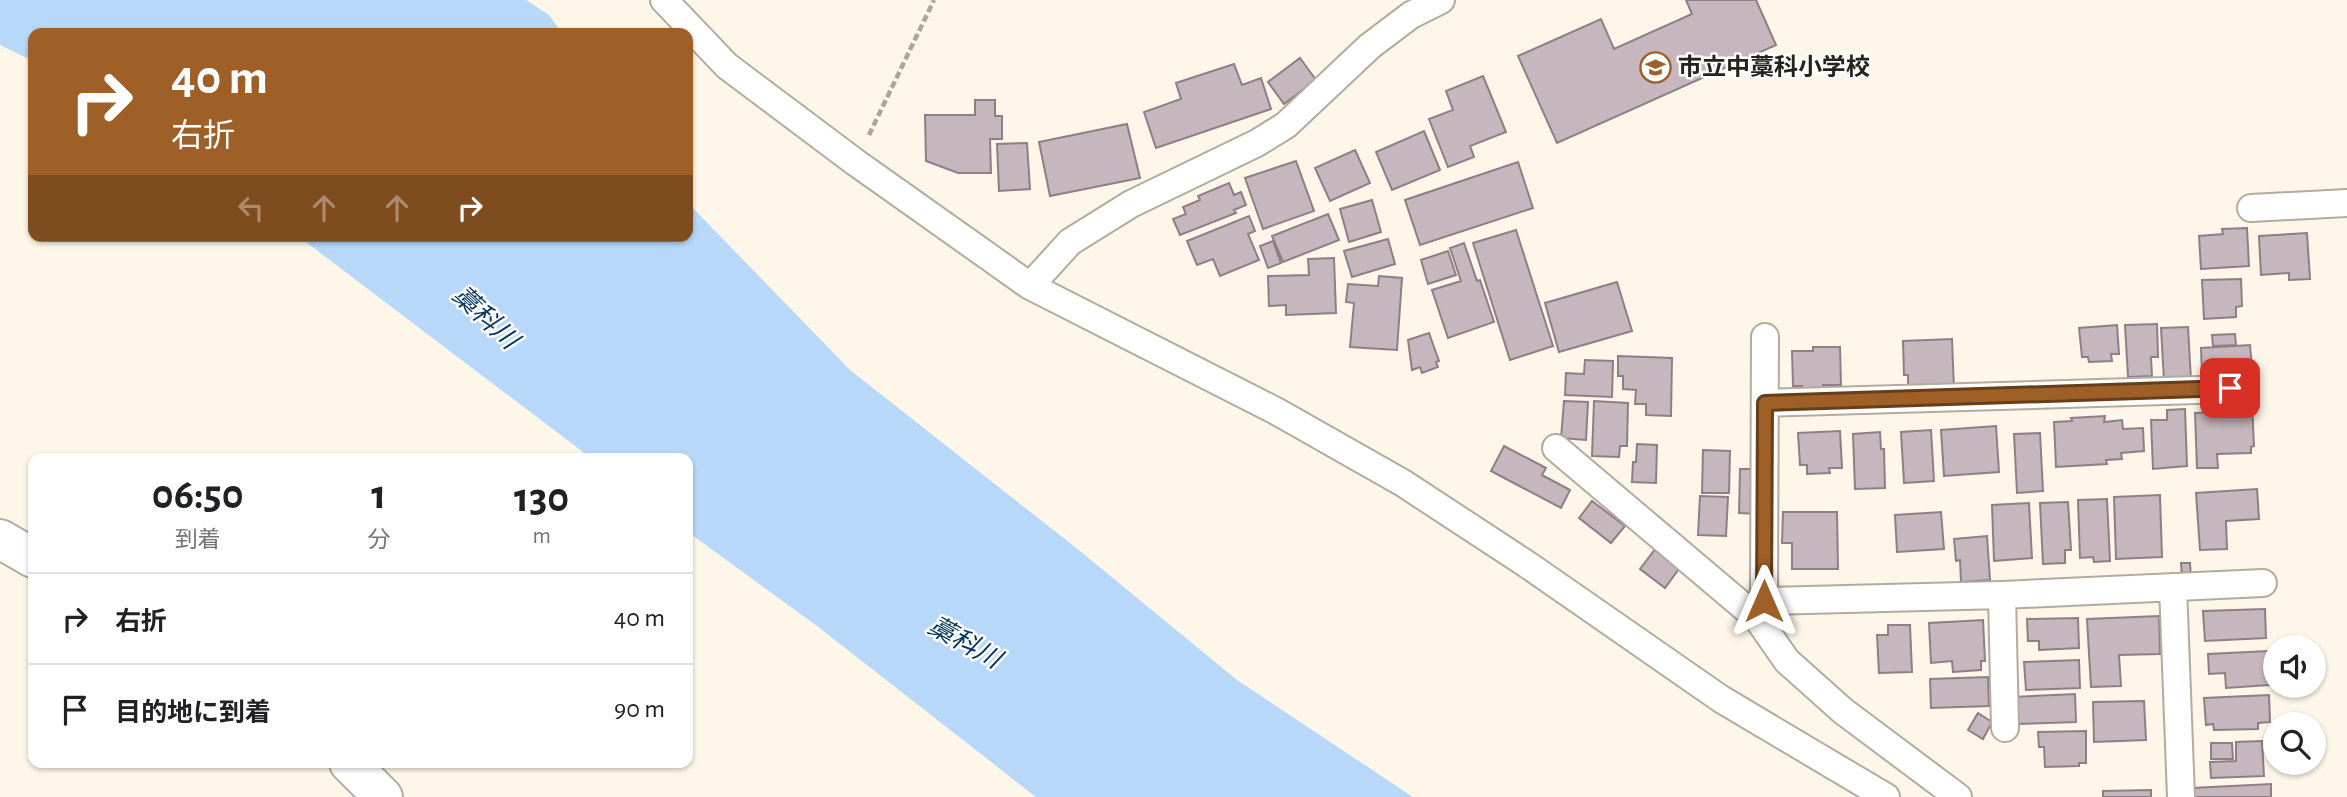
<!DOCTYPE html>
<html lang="ja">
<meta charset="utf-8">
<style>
:root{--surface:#fff;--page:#f2f2f2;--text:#202124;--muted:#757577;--line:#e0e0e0}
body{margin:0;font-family:"Alegreya Sans","Noto Sans JP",sans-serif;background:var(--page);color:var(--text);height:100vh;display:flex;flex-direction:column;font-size:26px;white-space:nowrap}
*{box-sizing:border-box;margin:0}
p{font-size:23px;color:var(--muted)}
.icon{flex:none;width:38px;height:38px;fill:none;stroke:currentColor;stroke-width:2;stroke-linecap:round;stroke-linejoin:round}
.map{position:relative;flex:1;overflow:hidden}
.panel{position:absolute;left:28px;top:453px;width:665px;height:315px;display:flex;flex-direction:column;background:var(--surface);border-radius:14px;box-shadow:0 2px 5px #0004}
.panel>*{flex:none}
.top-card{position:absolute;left:28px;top:28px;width:665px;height:214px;border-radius:14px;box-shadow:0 2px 5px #0004;background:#9f6028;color:#fff;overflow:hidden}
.tools{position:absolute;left:2263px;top:635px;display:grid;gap:14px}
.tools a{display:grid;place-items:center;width:63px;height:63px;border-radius:50%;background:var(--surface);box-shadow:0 2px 5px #0004;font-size:35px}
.pin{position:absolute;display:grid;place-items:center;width:60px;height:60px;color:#fff;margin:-30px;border-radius:14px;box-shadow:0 4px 10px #0006}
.me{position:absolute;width:77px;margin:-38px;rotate:0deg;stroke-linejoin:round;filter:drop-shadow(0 0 5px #0008)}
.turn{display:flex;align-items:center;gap:24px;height:147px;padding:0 28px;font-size:32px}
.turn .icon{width:91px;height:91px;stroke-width:2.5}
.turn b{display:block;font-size:49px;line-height:60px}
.lanes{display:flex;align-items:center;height:66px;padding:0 28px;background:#0003;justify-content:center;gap:35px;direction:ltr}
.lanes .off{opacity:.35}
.eta{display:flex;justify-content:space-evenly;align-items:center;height:119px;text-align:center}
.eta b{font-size:42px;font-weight:700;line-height:49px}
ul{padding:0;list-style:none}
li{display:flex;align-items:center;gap:21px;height:91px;padding:0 28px;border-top:2px solid var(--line)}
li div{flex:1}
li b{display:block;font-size:26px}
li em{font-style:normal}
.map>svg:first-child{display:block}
.water{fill:#b7d8f9}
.building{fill:#c6b6bd;stroke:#8e7f85;stroke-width:2}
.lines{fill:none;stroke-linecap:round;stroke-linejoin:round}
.street-casing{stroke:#b3ab9e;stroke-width:30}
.secondary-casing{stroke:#b3ab9e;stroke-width:42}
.path{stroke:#aaa499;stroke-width:4.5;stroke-dasharray:7 3.5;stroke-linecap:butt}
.street{stroke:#fff;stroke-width:26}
.secondary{stroke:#fff;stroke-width:38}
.route-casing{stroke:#673e1a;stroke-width:18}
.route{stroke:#9f6028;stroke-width:12}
.labels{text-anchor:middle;stroke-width:5;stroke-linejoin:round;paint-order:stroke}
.poi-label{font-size:24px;font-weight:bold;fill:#26231d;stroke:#fff;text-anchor:start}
.water-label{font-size:26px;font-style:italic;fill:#06375d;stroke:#fff}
</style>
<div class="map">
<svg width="2347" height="797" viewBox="0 0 2347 797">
<rect width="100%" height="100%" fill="#fef6e8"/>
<!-- water -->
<path class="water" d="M0,0H526L549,15L562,33H33V61L0,45Z
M688,203L850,370L1080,551L1237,680L1413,797H1036L817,626L688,532V458H591L298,236H688Z"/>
<!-- building -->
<path class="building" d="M1686,0H1756L1776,45L1557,143L1518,56L1601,19L1614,49L1692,14Z
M1300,58L1316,80L1284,104L1268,82Z
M1234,64L1242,85L1261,78L1271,109L1156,148L1144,112L1181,99L1176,83Z
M1483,76L1506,132L1470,146L1474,157L1448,167L1429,119L1453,110L1446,91Z
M975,100H995V116H1002V139H990L991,173H958L926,161L925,115H975Z
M1127,124L1140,178L1050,196L1039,142Z
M1424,131L1440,170L1392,190L1376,152Z
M1027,143L1030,189L999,191L997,144Z
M1355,150L1370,183L1330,201L1315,168Z
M1296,161L1314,211L1263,229L1245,178Z
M1518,162L1533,208L1420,245L1405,200Z
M1229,183L1234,195L1241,192L1246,205L1234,210L1236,213L1180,235L1173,219L1186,214L1183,207L1200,200L1198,196Z
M1372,200L1381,232L1349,242L1340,209Z
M1328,214L1339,240L1283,262L1272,236Z
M1249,216L1255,231L1248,234L1259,260L1220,276L1213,259L1197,265L1187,241Z
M2247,228L2249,266L2201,269L2199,236L2223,234L2222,229Z
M1516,230L1553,346L1510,360L1473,243Z
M2307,233L2310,279L2289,280V273L2261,275L2259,236Z
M1388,239L1395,264L1352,277L1344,251Z
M1273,241L1281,263L1268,268L1260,246Z
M1464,243L1477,281L1480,280L1494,322L1448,338L1432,290L1461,281L1450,248Z
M1448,251L1456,275L1428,284L1421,260Z
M1334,258L1336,313L1286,315V305L1269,306L1268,276L1309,275L1308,259Z
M1379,276L1402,278L1397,350L1350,347L1354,303L1346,302L1348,284L1378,286Z
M2241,279L2242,306L2236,307V317L2204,319L2202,280Z
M1617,282L1632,331L1559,352L1545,303Z
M2157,324L2158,357H2151L2152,376L2128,377L2125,325Z
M2117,325L2119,354H2111L2112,361L2089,362L2088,357H2082L2079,328Z
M2188,327L2191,380L2164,381L2161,328Z
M1429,333L1439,361L1436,362L1438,367L1422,373L1420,367L1412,370L1408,340Z
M2235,334L2236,345L2213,346L2212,335Z
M1952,339L1954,390L1908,389V375H1904L1903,341Z
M2250,345L2252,367L2243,368V374L2202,376L2201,348Z
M1813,347H1840L1841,385H1823V390H1802V386H1793L1792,351H1813Z
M1618,356L1672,358L1671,416L1646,415V404H1635L1636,390L1623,389V376H1618Z
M1585,360L1613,361L1612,397L1565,395L1566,373L1584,374Z
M1564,401L1588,402L1586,440L1561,438Z
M1594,401L1628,403L1627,446H1620L1619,457L1592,456Z
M2230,405H2252L2254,446L2251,447V453L2217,454L2218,468H2197L2195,413L2230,411Z
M2185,409L2187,466L2153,469L2151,420H2167V410Z
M2105,416L2104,422L2122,420L2123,429L2143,428L2144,451L2121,453L2122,459L2106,460L2107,464L2056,467L2054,422L2072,421L2071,418Z
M1996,426L1999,472L1944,476L1941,430Z
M1931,430L1934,481L1904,483L1901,432Z
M1840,431L1842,468H1829L1830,473L1807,474V465H1800L1798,433Z
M1880,432L1881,449H1884L1885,488L1855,489L1853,434Z
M2040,433L2043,491L2017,493L2014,434Z
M1637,444L1657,445L1656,483L1632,482L1633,462H1636Z
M1504,446L1546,468L1542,475L1570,490L1561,508L1491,471Z
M1703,450L1730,451L1729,493H1702Z
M1740,469H1761L1760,514L1739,513Z
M2257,489L2259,519L2226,521L2227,549L2200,550L2196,493Z
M2160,495L2162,557L2116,559L2114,497Z
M1700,496L1728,497L1726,536L1698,535Z
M2107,499L2110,561L2094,562L2093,557L2080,558L2078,500Z
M1592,501L1625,526L1611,543L1579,518Z
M2068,502L2071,550H2065V563L2043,564L2040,503Z
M2029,503L2032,558L1994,561L1992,505Z
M1783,512H1837L1838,569H1792V543H1782Z
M1941,512L1944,549L1897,552L1895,515Z
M1987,536L1990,580L1961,582L1960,560L1956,561L1954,539Z
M1656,548L1681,566L1665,588L1640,569Z
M2181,563H2190L2191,577L2182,578Z
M2265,609L2266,638L2205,641L2203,611Z
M2159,616L2160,654L2119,655L2121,686L2091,687L2087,619Z
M2078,618L2079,648L2039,650V641H2028L2027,619Z
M1983,620L1985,661H1981V670L1953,672L1952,661L1931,663L1929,623Z
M1888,625H1910L1912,672L1879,673L1877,635H1888Z
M2268,651L2269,685L2226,688L2225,673L2209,674L2208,654Z
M2079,660L2080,688L2026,690L2024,662Z
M1988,677L1989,706L1931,708L1930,679Z
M2075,694L2076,722L2018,724V719L2013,718V697Z
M2269,695L2270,722L2258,723V729L2214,730L2213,724L2206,725L2204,698Z
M2144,701L2146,740L2094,742L2093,702Z
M1978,713L1992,722L1983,739L1968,730Z
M2086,731V763H2079V766L2045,767L2044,747H2039L2038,732Z
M2262,741L2264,776L2211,778L2210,762L2236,761V742Z
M2211,743H2232L2233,759H2211Z
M2271,784V797H2193L2192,788Z
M2151,790V797H2103V791Z"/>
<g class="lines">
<defs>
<path id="street" d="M664,0L727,66L855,162L1030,286L1276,411L1403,483L1528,565L1721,699L1886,797
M2251,208L2347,203
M1030,286L1070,242L1131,204L1257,143L1286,125L1370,46L1411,15L1441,0
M1765,403L2230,389
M1556,448L1757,618L1787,661L1843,711L1958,797
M2173,587L2181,797
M2002,595L2005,728
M1764,601L1765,337
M1757,618L1764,601L2002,595L2263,583"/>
<path id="secondary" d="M0,539L33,558
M349,763L383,797"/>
</defs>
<!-- street casing -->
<use href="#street" class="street-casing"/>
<!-- secondary casing -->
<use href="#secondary" class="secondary-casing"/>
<!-- path -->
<path class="path" d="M869,135L934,0"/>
<!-- street -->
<use href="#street" class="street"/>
<!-- secondary -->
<use href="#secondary" class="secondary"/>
</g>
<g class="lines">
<defs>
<path id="route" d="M1764,601L1765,403L2230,388"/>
</defs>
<!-- route casing -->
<use href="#route" class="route-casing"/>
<!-- route -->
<use href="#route" class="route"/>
</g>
<!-- icons -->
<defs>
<symbol id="school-ring" viewBox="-11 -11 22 22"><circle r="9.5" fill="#fff" stroke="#9f6028" stroke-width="1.5"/><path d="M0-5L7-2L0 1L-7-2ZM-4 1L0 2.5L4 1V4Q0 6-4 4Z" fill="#9f6028"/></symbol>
</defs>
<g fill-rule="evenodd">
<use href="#school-ring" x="1638" y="50" width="35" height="35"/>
</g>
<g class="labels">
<!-- poi labels -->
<g class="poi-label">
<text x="1678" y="75">市立中藁科小学校</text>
</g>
<!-- water labels -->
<g class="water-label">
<text transform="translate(486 317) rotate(43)" y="9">藁科川</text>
<text transform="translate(965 642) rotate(29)" y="9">藁科川</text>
</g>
</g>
</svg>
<div class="tools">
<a><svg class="icon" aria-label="sound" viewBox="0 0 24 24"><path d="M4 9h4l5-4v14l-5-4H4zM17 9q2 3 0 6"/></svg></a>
<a><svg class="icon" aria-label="search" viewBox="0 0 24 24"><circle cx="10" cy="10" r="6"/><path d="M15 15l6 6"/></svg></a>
</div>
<div class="pin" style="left:2230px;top:388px;background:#d93025"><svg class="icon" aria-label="arrive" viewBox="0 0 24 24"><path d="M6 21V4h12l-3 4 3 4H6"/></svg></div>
<svg class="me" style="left:1764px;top:601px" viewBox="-20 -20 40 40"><path d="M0-17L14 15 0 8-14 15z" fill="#9f6028" stroke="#fff" stroke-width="4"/></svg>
<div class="top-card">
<div class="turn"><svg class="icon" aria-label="right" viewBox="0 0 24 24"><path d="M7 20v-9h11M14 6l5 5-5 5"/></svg><div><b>40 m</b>右折</div></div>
<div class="lanes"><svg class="icon off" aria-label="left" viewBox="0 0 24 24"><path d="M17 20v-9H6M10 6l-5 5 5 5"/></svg><svg class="icon off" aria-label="ahead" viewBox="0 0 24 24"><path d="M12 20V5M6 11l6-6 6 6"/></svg><svg class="icon off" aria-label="ahead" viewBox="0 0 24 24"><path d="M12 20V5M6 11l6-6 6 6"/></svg><svg class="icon" aria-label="right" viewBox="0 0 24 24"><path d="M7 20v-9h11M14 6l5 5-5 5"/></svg></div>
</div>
<section class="panel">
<div class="eta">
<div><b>06:50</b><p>到着</p></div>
<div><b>1</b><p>分</p></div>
<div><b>130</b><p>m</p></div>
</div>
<ul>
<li><svg class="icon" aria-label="right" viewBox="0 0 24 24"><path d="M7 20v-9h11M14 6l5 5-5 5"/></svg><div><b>右折</b></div><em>40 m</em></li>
<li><svg class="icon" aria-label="arrive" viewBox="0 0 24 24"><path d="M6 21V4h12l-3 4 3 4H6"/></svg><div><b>目的地に到着</b></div><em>90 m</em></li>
</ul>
</section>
</div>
